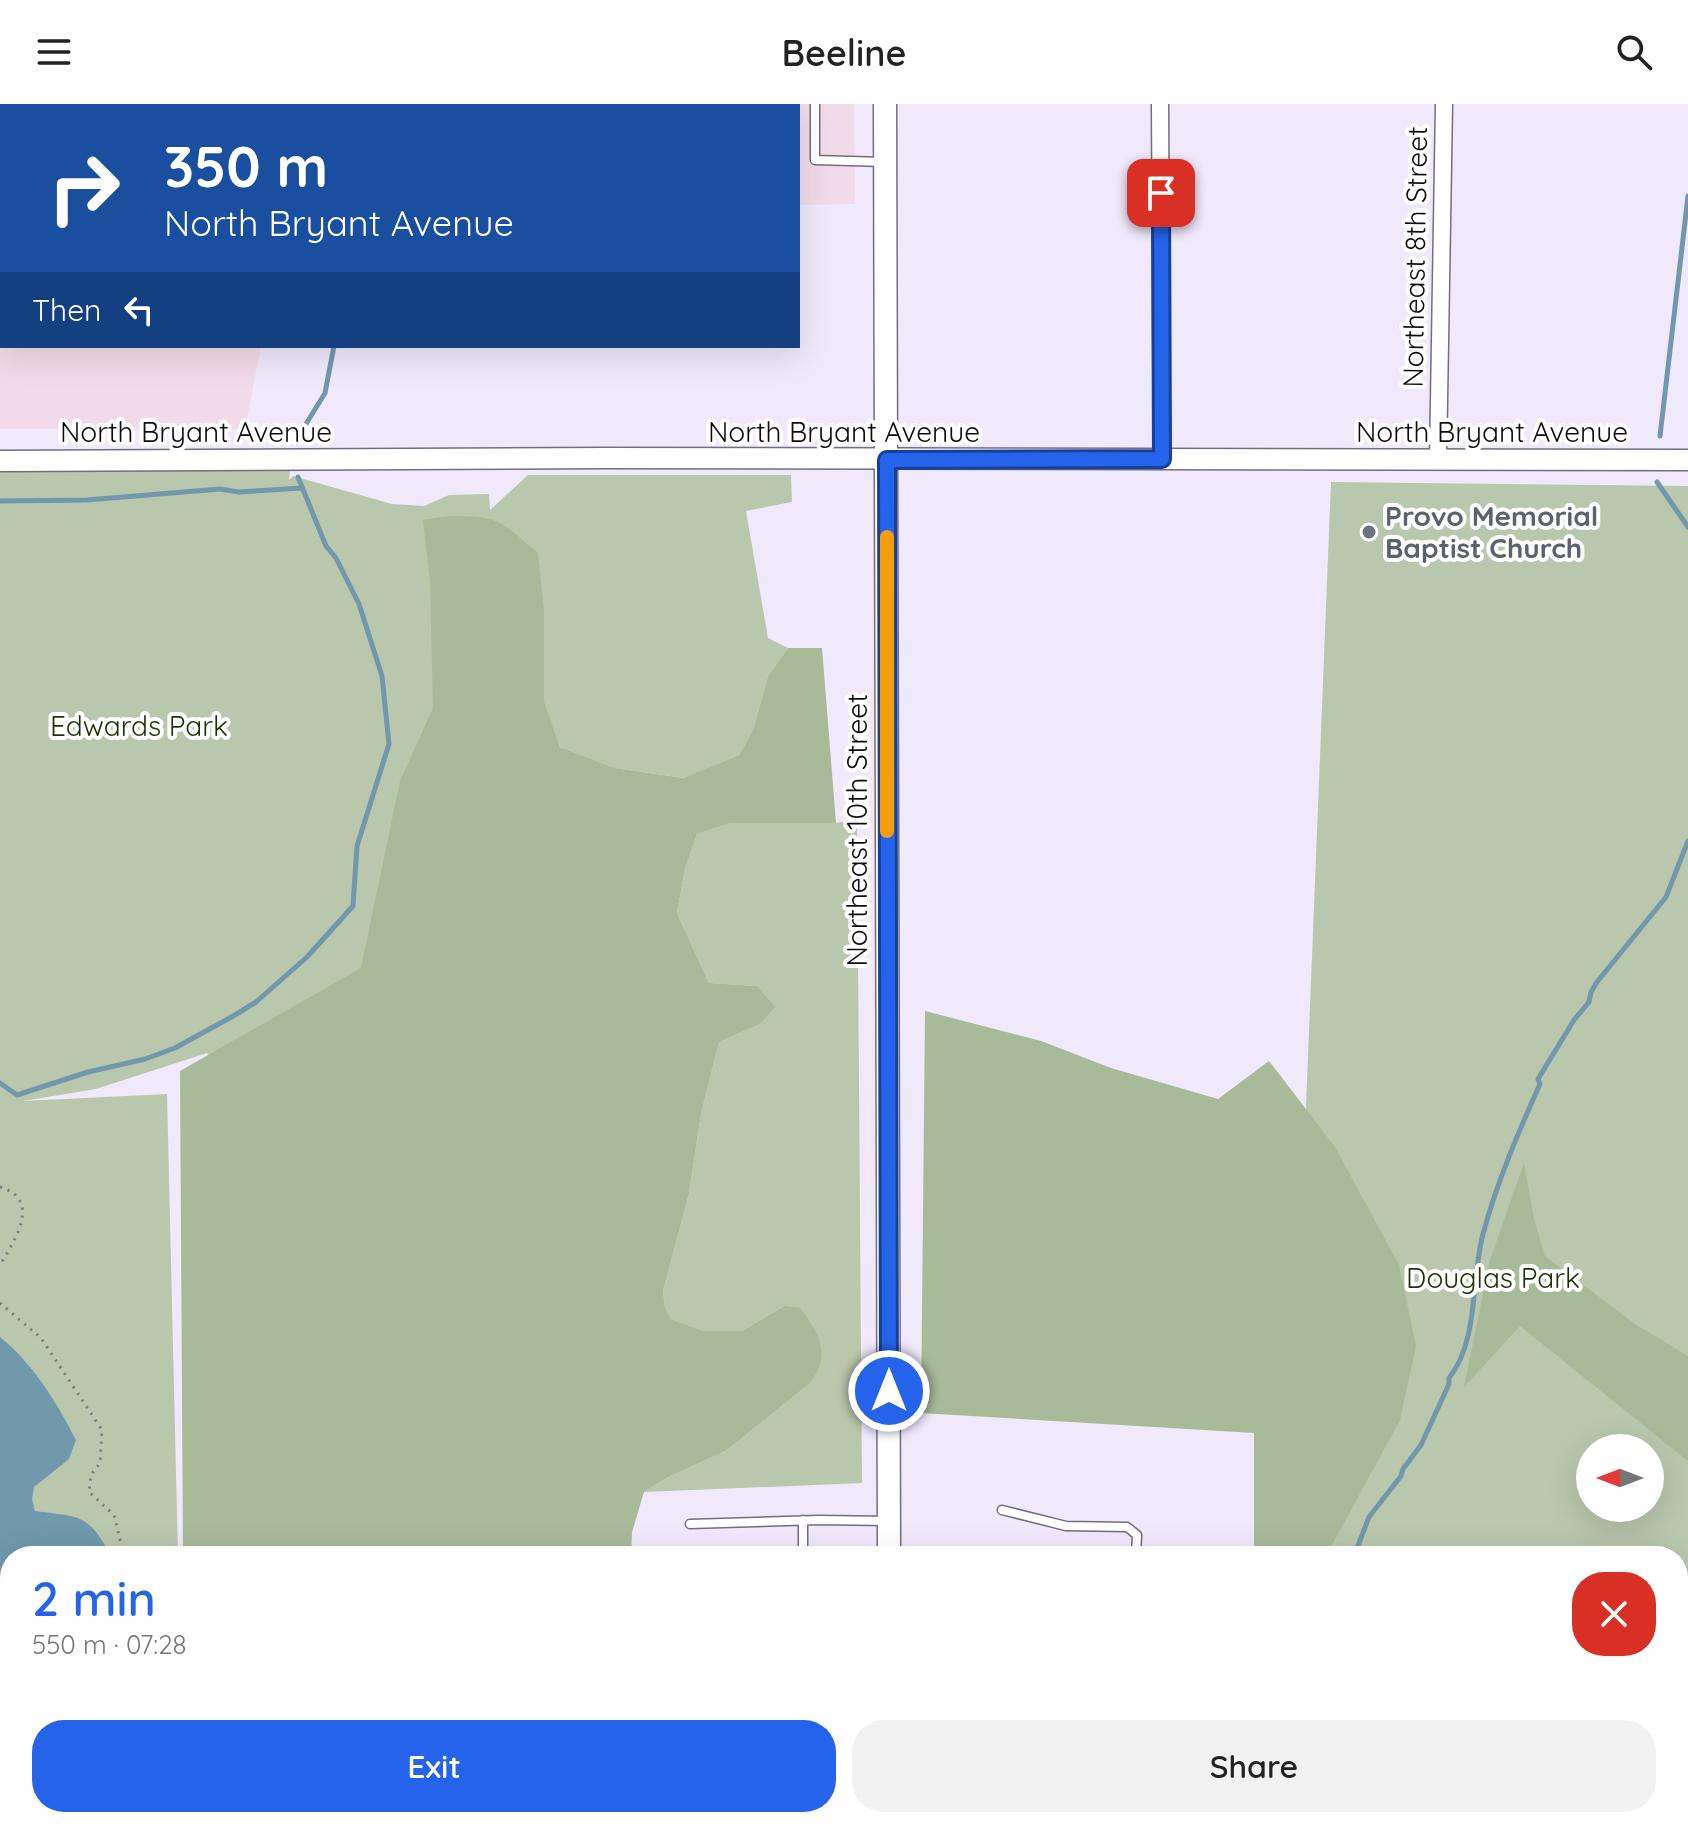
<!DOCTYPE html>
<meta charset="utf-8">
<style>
:root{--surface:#fff;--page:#f2f2f2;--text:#222;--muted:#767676;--accent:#2563eb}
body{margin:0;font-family:Quicksand,sans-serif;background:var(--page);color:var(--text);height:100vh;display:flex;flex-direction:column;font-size:30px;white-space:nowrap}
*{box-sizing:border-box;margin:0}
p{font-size:26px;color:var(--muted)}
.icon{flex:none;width:44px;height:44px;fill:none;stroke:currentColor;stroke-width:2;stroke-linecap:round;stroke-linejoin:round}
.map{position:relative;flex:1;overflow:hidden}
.side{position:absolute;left:0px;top:1442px;width:1688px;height:282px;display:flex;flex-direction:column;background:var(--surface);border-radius:32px 32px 0 0;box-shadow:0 8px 32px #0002}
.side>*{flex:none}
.guide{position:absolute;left:0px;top:0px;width:800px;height:244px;box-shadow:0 8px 32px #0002;background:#1a4fa0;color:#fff;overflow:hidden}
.needle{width:52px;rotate:270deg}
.tools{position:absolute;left:1576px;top:1330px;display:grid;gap:16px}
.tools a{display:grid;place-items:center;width:88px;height:88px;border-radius:50%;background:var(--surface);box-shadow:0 8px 32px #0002;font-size:40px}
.pin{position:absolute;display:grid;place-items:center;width:68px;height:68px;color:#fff;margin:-34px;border-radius:16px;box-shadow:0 4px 12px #0006}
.me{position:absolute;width:88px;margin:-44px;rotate:0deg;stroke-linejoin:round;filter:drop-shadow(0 0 6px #0008)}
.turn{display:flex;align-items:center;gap:28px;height:168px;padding:0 32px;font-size:36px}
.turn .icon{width:104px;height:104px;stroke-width:2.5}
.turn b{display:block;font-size:56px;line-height:68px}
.then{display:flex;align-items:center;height:76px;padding:0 32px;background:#0003;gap:16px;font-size:30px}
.round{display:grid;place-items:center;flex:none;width:84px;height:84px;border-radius:32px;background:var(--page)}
.head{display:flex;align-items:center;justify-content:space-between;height:136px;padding:0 32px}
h1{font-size:48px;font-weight:600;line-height:60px;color:var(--accent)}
.primary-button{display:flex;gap:16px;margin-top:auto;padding:16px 32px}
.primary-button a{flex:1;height:92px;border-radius:32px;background:var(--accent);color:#fff;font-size:32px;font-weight:600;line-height:92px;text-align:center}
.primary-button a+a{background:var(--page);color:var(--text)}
header{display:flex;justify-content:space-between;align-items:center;height:104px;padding:0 32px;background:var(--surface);font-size:36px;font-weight:600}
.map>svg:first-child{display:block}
.industrial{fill:#f2dbe8}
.green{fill:#b9c7ac;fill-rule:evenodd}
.forest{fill:#a8ba97}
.water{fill:#7198ac}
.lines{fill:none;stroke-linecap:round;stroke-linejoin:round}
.stream{stroke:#7198ac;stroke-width:5}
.service-casing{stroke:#746d7e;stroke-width:11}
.minor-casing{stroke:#746d7e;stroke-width:19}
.tertiary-casing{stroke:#746d7e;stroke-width:23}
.secondary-casing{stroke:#746d7e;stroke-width:25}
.motorway-casing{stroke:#746d7e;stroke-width:33}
.path{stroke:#7d7985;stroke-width:3;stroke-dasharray:2 6;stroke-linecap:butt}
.service{stroke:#fff;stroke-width:8}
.minor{stroke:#fff;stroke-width:16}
.tertiary{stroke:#fff;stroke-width:20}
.secondary{stroke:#fff;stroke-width:22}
.motorway{stroke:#fff;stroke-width:30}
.route-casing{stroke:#184099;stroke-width:20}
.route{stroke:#2563eb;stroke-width:14}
.slow{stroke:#f59e0b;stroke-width:14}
.worship-dot{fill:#6b7280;stroke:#fff;stroke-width:3}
.labels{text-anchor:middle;stroke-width:8;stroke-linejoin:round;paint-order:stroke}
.street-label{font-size:28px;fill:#0d0b11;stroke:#fff}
.worship-label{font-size:28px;font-weight:bold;fill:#5b616d;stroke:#fff;text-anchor:start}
.park-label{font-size:28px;fill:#1e3300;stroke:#fff}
</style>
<header><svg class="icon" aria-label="menu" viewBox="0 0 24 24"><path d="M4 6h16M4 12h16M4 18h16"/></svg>Beeline<svg class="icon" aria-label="search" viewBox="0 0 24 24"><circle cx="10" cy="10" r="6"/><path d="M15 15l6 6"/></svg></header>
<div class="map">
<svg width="1688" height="1723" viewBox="0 0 1688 1723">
<rect width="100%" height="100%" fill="#f0e9fc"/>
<!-- industrial -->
<path class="industrial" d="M0,0H307L2,2V242H261L245,325H0Z
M363,0H854L855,100L798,101V2Z"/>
<!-- green -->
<path class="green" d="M290,365L289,376L293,372L392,400L424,402L449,391L489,390L490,406L528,371H791L792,398L746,407L768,534L788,544L768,572L753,626L739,651L685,674L613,664L560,643L544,598V508L537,567L273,1023L207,949L96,985L23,997L167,990L178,1452H10V1635L0,1634V367Z
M1331,378L1688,382V1485L1678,1484V1452H1288ZM1590,1344H1650V1404H1590Z
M857,715L862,1379L644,1388L668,1373L726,1347L809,1280L784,1202L742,1227H704L671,1215L665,1203L663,1187L689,1090L701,1010L719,938L760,920L757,882L709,879L677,809L685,765L697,730L731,719H836Z"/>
<!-- forest -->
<path class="forest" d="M448,412C500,412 499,416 538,449L544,508V597L560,643L614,664L684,674L739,651L753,626L768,572L788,544H822L836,719H731L697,730L685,765L677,809L709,879L757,882L775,903L760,920L719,938L701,1010L689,1090L663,1187L665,1203L671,1215L704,1227H742L784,1202L800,1204C820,1230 832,1251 809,1280L726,1347L668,1373L644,1388L632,1428L631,1452H393V1445L315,1448V1452H183L180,967L361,864L400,677L433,604L430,477L423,416Z
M925,907L1041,937L1111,964L1218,995L1269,957L1335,1043L1399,1161L1416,1242L1400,1316L1326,1452H1254V1329L921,1309Z
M1524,1059L1534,1115L1545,1152L1635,1220L1688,1252V1357L1520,1222L1464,1283L1490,1156Z"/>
<!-- water -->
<path class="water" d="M0,1233C34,1261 56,1297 76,1336L69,1355L34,1383L32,1395L35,1407C80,1413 88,1409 111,1452H10V1535L0,1531Z"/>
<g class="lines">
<!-- stream -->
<path class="stream" d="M479,2L481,0
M1660,332L1688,92
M298,333L325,289L334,242
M1657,378L1688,423
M0,397L87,396L220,385L239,388L302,384
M0,979L17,991L88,968L145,955L175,944L235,911L256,898L307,853L353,802L357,742L389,640L382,572L359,500L336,454L326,442L298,373
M1354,1452L1369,1413L1401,1372L1403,1365L1421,1341L1449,1280V1274C1479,1237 1471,1174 1483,1130C1497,1078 1518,1029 1540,980L1538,975L1574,916L1589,898L1591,888L1597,878L1666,793L1688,737"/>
<defs>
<path id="service" d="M815,0V56L885,58
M1002,1406L1066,1422L1127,1423L1137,1431L1136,1452
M690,1420L819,1416L888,1417
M803,1452V1416"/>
<path id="minor" d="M1160,0L1162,355
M1438,356L1444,0"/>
<path id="tertiary" d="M0,357L605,354L1688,356"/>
<path id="secondary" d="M885,0L889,1452
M0,1650H10
M545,1714L631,1721L889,1722"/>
<path id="motorway" d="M0,1700H10
M889,1722L895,1723"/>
</defs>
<!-- service casing -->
<use href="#service" class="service-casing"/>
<!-- minor casing -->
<use href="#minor" class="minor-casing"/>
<!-- tertiary casing -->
<use href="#tertiary" class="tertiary-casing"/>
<!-- secondary casing -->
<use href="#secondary" class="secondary-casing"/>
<!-- motorway casing -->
<use href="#motorway" class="motorway-casing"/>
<!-- path -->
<path class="path" d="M0,1083C43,1096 14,1137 0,1161
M0,1199L41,1234L102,1326L100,1359L91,1371L89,1388L114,1411L124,1452
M0,1558L10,1561"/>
<!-- service -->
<use href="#service" class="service"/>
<!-- minor -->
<use href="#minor" class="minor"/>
<!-- tertiary -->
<use href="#tertiary" class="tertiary"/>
<!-- secondary -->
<use href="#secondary" class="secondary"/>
<!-- motorway -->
<use href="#motorway" class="motorway"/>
</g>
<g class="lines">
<defs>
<path id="route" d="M889,1287L887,356L1162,355L1161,89"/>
</defs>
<!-- route casing -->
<use href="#route" class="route-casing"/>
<!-- route -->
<use href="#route" class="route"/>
<!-- slow -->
<path class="slow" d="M887,433V727"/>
</g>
<!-- markers -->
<circle class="worship-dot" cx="1369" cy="428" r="8"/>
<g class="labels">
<!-- street labels -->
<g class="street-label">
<text transform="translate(1415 153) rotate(-89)" y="10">Northeast 8th Street</text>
<text x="196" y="338">North Bryant Avenue</text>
<text x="844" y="338">North Bryant Avenue</text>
<text x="1492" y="338">North Bryant Avenue</text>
<text transform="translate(857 726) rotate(-90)" y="10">Northeast 10th Street</text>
</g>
<!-- worship labels -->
<g class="worship-label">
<text x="1385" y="422">Provo Memorial<tspan x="1385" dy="32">Baptist Church</tspan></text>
</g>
<!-- park labels -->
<g class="park-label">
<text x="139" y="632">Edwards Park</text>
<text x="1493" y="1184">Douglas Park</text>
</g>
</g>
</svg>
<div class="tools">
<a><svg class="needle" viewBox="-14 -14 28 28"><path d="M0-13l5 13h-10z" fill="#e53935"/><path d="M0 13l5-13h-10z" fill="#767676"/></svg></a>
</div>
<div class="pin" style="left:1161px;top:89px;background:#d93025"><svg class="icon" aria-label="arrive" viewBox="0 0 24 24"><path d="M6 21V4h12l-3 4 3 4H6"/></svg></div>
<svg class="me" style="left:889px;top:1287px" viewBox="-20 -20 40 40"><circle r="17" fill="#2563eb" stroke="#fff" stroke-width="3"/><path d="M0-11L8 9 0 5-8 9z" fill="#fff"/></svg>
<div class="guide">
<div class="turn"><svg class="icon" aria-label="right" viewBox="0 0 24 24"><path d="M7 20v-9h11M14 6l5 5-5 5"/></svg><div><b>350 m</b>North Bryant Avenue</div></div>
<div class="then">Then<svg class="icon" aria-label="left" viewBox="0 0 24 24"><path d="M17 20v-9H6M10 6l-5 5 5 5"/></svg></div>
</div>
<section class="side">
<div class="head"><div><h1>2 min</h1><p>550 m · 07:28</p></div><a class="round" style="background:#d93025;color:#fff"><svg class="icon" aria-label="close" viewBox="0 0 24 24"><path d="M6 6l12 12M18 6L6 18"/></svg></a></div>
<div class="primary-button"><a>Exit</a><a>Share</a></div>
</section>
</div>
